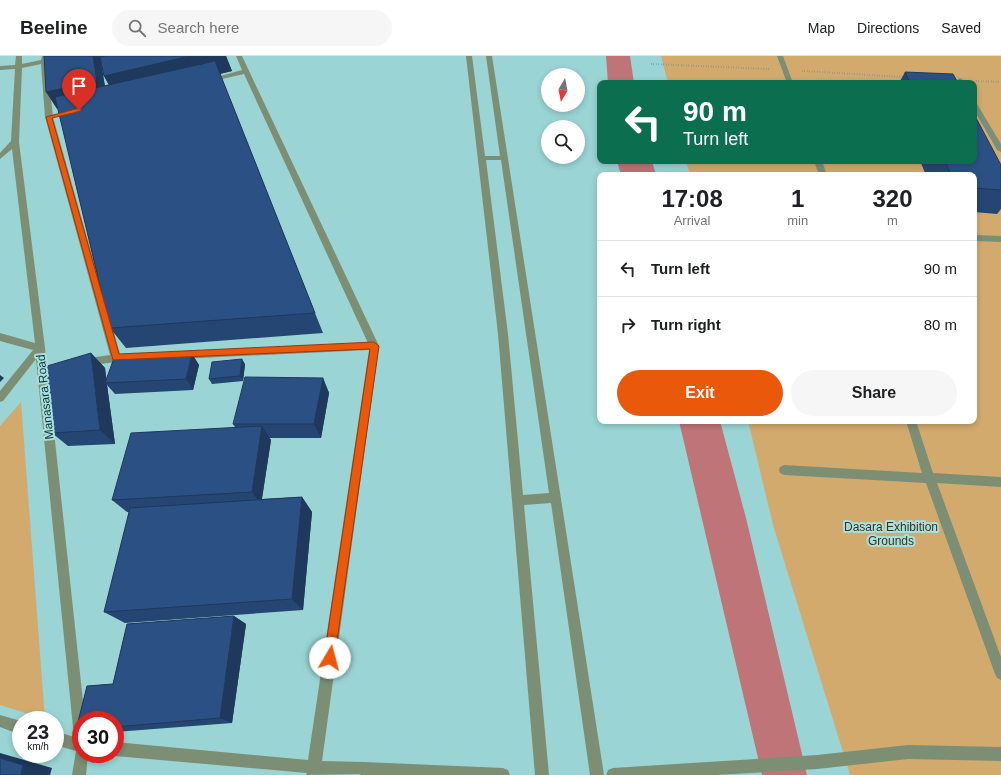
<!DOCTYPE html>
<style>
:root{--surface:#fff;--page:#f6f6f6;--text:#202124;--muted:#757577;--line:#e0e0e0;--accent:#ea580c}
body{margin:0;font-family:Helvetica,sans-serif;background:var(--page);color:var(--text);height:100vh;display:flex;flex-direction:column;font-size:15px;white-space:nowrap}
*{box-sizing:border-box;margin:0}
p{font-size:13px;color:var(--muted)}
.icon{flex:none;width:22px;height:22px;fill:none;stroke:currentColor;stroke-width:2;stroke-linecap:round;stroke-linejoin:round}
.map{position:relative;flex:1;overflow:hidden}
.drawer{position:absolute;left:597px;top:116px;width:380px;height:252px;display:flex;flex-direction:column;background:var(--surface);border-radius:8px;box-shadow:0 2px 6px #0003}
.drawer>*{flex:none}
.hud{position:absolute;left:597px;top:24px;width:380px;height:84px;border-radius:8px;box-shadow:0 2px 6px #0003;background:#0b6e4f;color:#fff;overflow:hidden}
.needle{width:26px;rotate:190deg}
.buttons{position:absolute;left:541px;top:12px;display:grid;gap:8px}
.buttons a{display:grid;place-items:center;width:44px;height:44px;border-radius:50%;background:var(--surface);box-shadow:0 2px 6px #0003;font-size:20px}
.speed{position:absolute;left:12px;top:655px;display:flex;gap:8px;font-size:20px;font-weight:700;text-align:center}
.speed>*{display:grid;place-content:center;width:52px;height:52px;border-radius:50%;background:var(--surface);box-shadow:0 2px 6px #0003;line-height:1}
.speed small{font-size:10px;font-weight:400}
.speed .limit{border:6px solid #d22;background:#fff;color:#111}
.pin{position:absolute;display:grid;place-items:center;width:34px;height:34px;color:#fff;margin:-41px -17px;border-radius:50% 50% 50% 0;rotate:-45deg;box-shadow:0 0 4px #0007}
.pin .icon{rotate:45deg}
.me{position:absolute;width:44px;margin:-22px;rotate:8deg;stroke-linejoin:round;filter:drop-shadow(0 0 3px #0008)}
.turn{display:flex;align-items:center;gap:14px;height:84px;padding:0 20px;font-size:18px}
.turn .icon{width:52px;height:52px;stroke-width:2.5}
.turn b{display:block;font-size:28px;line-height:34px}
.eta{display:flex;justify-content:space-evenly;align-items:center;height:68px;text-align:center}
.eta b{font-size:24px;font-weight:700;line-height:28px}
.action{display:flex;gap:8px;margin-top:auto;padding:8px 20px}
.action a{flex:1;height:46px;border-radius:24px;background:var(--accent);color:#fff;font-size:16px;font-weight:700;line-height:46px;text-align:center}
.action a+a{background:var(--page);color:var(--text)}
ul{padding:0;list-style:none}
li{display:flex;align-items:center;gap:12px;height:56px;padding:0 20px;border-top:1px solid var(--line)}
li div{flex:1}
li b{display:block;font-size:15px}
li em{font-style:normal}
header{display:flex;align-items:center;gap:24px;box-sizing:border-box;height:56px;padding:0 20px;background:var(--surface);border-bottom:1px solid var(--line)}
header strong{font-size:19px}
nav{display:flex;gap:22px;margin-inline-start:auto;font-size:14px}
.search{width:280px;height:36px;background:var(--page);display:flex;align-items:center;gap:10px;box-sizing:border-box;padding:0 14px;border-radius:22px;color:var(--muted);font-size:15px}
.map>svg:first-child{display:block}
.green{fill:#d3aa6e}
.water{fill:#bf7478}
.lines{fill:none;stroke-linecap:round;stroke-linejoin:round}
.path{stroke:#638f8f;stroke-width:2;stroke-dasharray:0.5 2;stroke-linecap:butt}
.lane{fill:#7c8e74;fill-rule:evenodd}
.street{fill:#7c8e74;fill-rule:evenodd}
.wall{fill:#254672;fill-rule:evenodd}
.shaded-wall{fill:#1e395c}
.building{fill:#2b5184;stroke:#1e395c}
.route{fill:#ea580c;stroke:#983908}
.labels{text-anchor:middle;stroke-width:4;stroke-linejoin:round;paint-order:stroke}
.street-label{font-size:12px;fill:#1a3232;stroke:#a6e1e1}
.park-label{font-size:12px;fill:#433014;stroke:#a6e1e1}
</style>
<header>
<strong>Beeline</strong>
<div class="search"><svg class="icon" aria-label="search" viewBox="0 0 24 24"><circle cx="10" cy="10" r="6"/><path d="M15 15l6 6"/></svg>Search here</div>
<nav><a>Map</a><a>Directions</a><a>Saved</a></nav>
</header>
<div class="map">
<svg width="1001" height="719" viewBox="0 0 1001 719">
<rect width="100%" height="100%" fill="#9ad4d4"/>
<!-- green -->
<path class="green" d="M661,0H1001V719H850L773,469L748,365H974V119H690L686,105H974V27H668Z
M21,346L45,663L0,649V370Z"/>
<!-- water -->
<path class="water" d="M606,0H630L634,27H608Z
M617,105H652L656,119H621Z
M679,365H720L746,462L807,719H762Z"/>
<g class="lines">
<!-- path -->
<path class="path" d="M651,8L769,13
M802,15L905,21
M976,25L1001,26"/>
<!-- lane -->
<path class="lane" d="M466,0H472L485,100H500L486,0H492L604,719H590L551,447L524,449L549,719H535L498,278ZM486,104H501L549,437L523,439L508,278Z
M777,0H783L793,27H787Z
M960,22L962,23L965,27H959L957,24Z
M974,46L977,48L1001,88V96L997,94L974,54Z
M814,105H822L827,119H819Z
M974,179L1001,180V186L974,185Z
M906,365H916L933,417L1001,421V431L937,427L1001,601V624L997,622L995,618L926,427L784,419L780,417L779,414L780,411L784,409L922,417Z
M908,689L1001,691V705L908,703L817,713L718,719H606L608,714L613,712L817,699Z
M364,706L503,712L508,714L510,719H362L359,718L357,713L359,708Z"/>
<!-- street -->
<path class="street" d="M16,0H22V8L41,4L42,0H48V2L58,0H70L47,6L53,61L120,298L368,287L244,18L209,26L206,24L242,14L236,0H242L379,290L322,705L364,706L369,708L371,713L369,718L306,719L307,717L115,700L111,698H115V686L308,704L369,294L116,306L85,310L82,309L80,306L82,303L110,299L45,61L41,8L22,12L19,86L45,292L85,664H81V698H88L86,719H72L76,695L55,689V675L74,681L36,303L3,345L0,346V335L33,294L0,285V277L35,287L12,93L0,103V97L11,85L15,13L0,14V10L15,9Z
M0,659L21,665V679L0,671Z"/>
</g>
<!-- wall -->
<path class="wall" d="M44,0H226L232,15L220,18L315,257L323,277L126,292L110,272L58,53ZM101,7L104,20L109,29L105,30Z
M905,16L958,27H899Z
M920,105H974L1001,109V153L997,158L974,156V119H926Z
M91,297L105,312L106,324L192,298L199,309L193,334L115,338L107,329L115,388L68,390L52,377Z
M245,308L243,325L212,328L209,323Z
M323,322L329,337L321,382H269L271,384L262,443L302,441L312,456L303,554L125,567L104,556L129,456H127L112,444L235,371L233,368Z
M234,560L246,568L232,667L115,676V664H81V675L76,674L87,630L113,628L127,568Z"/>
<!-- shaded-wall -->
<path class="shaded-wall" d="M93,0H126L100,1L107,43L57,53L46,36Z
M190,0H226L232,15L116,42L104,20Z
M91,297L105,312L107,327H105L107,329L115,388L100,374Z
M192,298L199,309L193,334L186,323Z
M242,303L245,308L243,325L240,320Z
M0,319L4,322L0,326Z
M323,322L329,337L321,382L314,368Z
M262,370L271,384L261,448L252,436Z
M302,441L312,456L303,554L292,543Z
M234,560L246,568L232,667L220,662Z
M0,697L52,712L50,719H21L0,702Z"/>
<!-- building -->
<path class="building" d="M44,0H93L97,25L46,36Z
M106,0H190L104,20L100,1Z
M215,5L315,257L110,272L55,41Z
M905,16L953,18L958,27H910Z
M974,58L1001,109V134L974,132V119H951L945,105H974Z
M91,297L100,374L52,377L47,310Z
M192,298L186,323L105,327L114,302Z
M242,303L240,320L209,323L212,306Z
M245,321L323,322L314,368H233Z
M262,370L252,436L112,444L131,377Z
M302,441L292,543L104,556L130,452Z
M234,560L220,662L115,671V664H81V674H76L87,630L113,628L127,568Z
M0,702L23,709L21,719H0Z"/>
<!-- route -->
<path class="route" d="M79,52H81V55L52,62L119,298L374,286L379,290L334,606L330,607L326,606L324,602L370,293L113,304L46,61Z"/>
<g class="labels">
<!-- street labels -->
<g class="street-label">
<text transform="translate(45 341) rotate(-96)" y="4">Manasara Road</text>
</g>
<!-- park labels -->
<g class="park-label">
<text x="891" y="475">Dasara Exhibition<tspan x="891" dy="14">Grounds</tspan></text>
</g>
</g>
</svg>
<div class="buttons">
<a><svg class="needle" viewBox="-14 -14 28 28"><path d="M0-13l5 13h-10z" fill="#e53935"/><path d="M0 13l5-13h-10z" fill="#757577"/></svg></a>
<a><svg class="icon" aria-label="search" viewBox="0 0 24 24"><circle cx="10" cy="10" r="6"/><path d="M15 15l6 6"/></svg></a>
</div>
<div class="speed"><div>23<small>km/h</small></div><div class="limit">30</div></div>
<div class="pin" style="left:79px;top:54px;background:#d93025"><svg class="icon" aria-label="arrive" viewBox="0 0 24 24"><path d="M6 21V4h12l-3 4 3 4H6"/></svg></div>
<svg class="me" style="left:330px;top:602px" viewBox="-20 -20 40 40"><circle r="19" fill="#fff"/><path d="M0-13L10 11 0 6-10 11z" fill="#ea580c"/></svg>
<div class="hud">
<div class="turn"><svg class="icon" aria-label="left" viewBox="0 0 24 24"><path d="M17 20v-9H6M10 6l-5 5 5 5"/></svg><div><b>90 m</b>Turn left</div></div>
</div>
<section class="drawer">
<div class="eta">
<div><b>17:08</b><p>Arrival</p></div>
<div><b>1</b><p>min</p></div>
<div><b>320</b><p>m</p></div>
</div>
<ul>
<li><svg class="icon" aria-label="left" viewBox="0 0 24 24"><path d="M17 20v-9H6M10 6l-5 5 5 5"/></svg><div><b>Turn left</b></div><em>90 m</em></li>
<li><svg class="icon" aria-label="right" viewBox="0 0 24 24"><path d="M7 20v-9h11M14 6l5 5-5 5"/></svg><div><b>Turn right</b></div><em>80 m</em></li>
</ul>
<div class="action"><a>Exit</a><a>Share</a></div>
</section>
</div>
